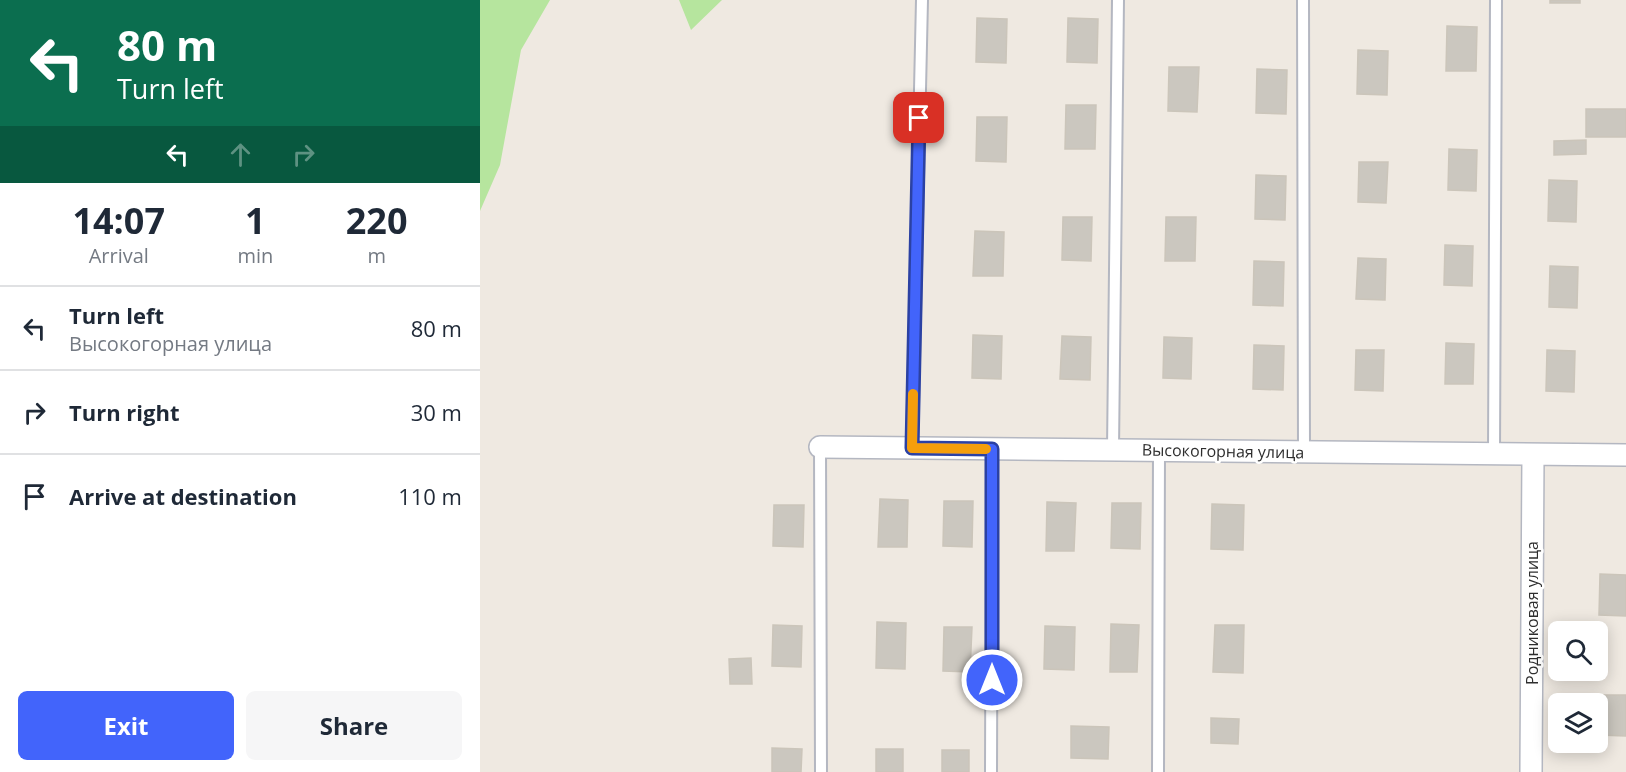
<!DOCTYPE html>
<meta charset="utf-8">
<style>
:root{--surface:#fff;--page:#f6f6f7;--text:#1f2937;--muted:#747a83;--line:#e0e1e3;--accent:#4264fb}
body{margin:0;font-family:"Open Sans",sans-serif;background:var(--page);color:var(--text);height:100vh;display:flex;flex-direction:column;font-size:22px;white-space:nowrap}
*{box-sizing:border-box;margin:0}
p{font-size:20px;color:var(--muted)}
.icon{flex:none;width:33px;height:33px;fill:none;stroke:currentColor;stroke-width:2;stroke-linecap:round;stroke-linejoin:round}
.map{position:relative;flex:1;overflow:hidden}
.drawer{display:flex;flex-direction:column;background:var(--surface);width:480px}
.drawer>*{flex:none}
.hud{background:#0b6e4f;color:#fff;overflow:hidden}
.buttons{position:absolute;left:1068px;top:621px;display:grid;gap:12px}
.buttons a{display:grid;place-items:center;width:60px;height:60px;border-radius:9px;background:var(--surface);box-shadow:0 3px 15px #0003;font-size:30px}
.pin{position:absolute;display:grid;place-items:center;width:51px;height:51px;color:#fff;margin:-26px;border-radius:12px;box-shadow:0 3px 9px #0006}
.me{position:absolute;width:66px;margin:-33px;rotate:0deg;stroke-linejoin:round;filter:drop-shadow(0 0 4px #0008)}
.turn{display:flex;align-items:center;gap:21px;height:126px;padding:0 18px;font-size:27px}
.turn .icon{width:78px;height:78px;stroke-width:2.5}
.turn b{display:block;font-size:42px;line-height:51px}
.lanes{display:flex;align-items:center;height:57px;padding:0 18px;background:#0003;justify-content:center;gap:30px;direction:ltr}
.lanes .off{opacity:.35}
.eta{display:flex;justify-content:space-evenly;align-items:center;height:102px;text-align:center}
.eta b{font-size:36px;font-weight:700;line-height:42px}
.button{display:flex;gap:12px;margin-top:auto;padding:12px 18px}
.button a{flex:1;height:69px;border-radius:9px;background:var(--accent);color:#fff;font-size:24px;font-weight:700;line-height:69px;text-align:center}
.button a+a{background:var(--page);color:var(--text)}
ul{padding:0;list-style:none}
li{display:flex;align-items:center;gap:18px;height:84px;padding:0 18px;border-top:2px solid var(--line)}
li div{flex:1}
li b{display:block;font-size:22px}
li em{font-style:normal}
main{display:flex;flex:1;min-height:0}
.map>svg:first-child{display:block}
.green{fill:#b6e59e}
.building{fill:#cbc7bf;stroke:#cbc5ba;stroke-width:1.5}
.lines{fill:none;stroke-linecap:round;stroke-linejoin:round}
.service-casing{stroke:#b4b7c1;stroke-width:14}
.minor-casing{stroke:#b4b7c1;stroke-width:24}
.service{stroke:#fff;stroke-width:10}
.minor{stroke:#fff;stroke-width:21}
.route-casing{stroke:#2b41a3;stroke-width:15}
.route{stroke:#4264fb;stroke-width:10}
.slow{stroke:#f59e0b;stroke-width:10}
.labels{text-anchor:middle;stroke-width:5;stroke-linejoin:round;paint-order:stroke}
.street-label{font-size:16px;fill:#2e2e2e;stroke:#fff}
</style>
<main>
<section class="drawer">
<div class="hud">
<div class="turn"><svg class="icon" aria-label="left" viewBox="0 0 24 24"><path d="M17 20v-9H6M10 6l-5 5 5 5"/></svg><div><b>80 m</b>Turn left</div></div>
<div class="lanes"><svg class="icon" aria-label="left" viewBox="0 0 24 24"><path d="M17 20v-9H6M10 6l-5 5 5 5"/></svg><svg class="icon off" aria-label="ahead" viewBox="0 0 24 24"><path d="M12 20V5M6 11l6-6 6 6"/></svg><svg class="icon off" aria-label="right" viewBox="0 0 24 24"><path d="M7 20v-9h11M14 6l5 5-5 5"/></svg></div>
</div>
<div class="eta">
<div><b>14:07</b><p>Arrival</p></div>
<div><b>1</b><p>min</p></div>
<div><b>220</b><p>m</p></div>
</div>
<ul>
<li><svg class="icon" aria-label="left" viewBox="0 0 24 24"><path d="M17 20v-9H6M10 6l-5 5 5 5"/></svg><div><b>Turn left</b><p>Высокогорная улица</p></div><em>80 m</em></li>
<li><svg class="icon" aria-label="right" viewBox="0 0 24 24"><path d="M7 20v-9h11M14 6l5 5-5 5"/></svg><div><b>Turn right</b></div><em>30 m</em></li>
<li><svg class="icon" aria-label="arrive" viewBox="0 0 24 24"><path d="M6 21V4h12l-3 4 3 4H6"/></svg><div><b>Arrive at destination</b></div><em>110 m</em></li>
</ul>
<div class="button"><a>Exit</a><a>Share</a></div>
</section>
<div class="map">
<svg width="1146" height="772" viewBox="0 0 1146 772">
<rect width="100%" height="100%" fill="#efe9e1"/>
<!-- green -->
<path class="green" d="M0,0H70L41,50L20,165L0,211Z
M199,0H242L211,30Z"/>
<!-- building -->
<path class="building" d="M1070,0H1100V3H1070Z
M497,18L527,19L526,63L496,62Z
M588,18L618,19L617,63L587,62Z
M967,26L997,27L996,71H966Z
M878,50L908,51L907,95L877,94Z
M689,67H719L717,112L688,111Z
M777,69L807,70L806,114L776,113Z
M586,105H616L615,149H585Z
M1106,109H1146V137H1106Z
M497,117H527L526,162L496,161Z
M1106,140V154L1074,155V141Z
M969,149L997,150L996,191L968,190Z
M879,162H908L906,203L878,202Z
M776,175L806,176L805,220L775,219Z
M1069,180L1097,181L1096,222L1068,221Z
M583,217H612L611,261L582,260Z
M686,217H716L715,261H685Z
M495,231L524,232L523,276H493Z
M965,245L993,246L992,286L964,285Z
M878,258L906,259L905,300L876,299Z
M774,261L804,262L803,306L773,305Z
M1070,266L1098,267L1097,308L1069,307Z
M493,335L522,336L521,379L492,378Z
M582,336L611,337L610,380L580,379Z
M684,337L712,338L711,379L683,378Z
M966,343L994,344L993,384H965Z
M774,345L804,346L803,390L773,389Z
M876,350H904L903,391L875,390Z
M1067,350L1095,351L1094,392L1066,391Z
M400,499L428,500L427,547H398Z
M464,501H493L492,547L463,546Z
M567,502L596,503L594,551H566Z
M632,503H661L660,549L631,548Z
M732,504L764,505L763,550L731,549Z
M294,505H324L323,547L293,546Z
M1120,574L1146,575V616L1119,615Z
M397,622L426,623L425,669L396,668Z
M631,624L659,625L657,672H630Z
M293,625L322,626L321,667L292,666Z
M735,625H764L763,673L733,672Z
M565,626L595,627L594,670L564,669Z
M464,627H492L490,672L463,671Z
M271,658L272,684H250L249,659Z
M1119,695H1146V736L1118,735Z
M731,718L759,719L758,744L731,743Z
M591,726L629,727L628,759L591,758Z
M292,748L322,749L321,772H292Z
M396,749H423V772H396Z
M462,750H489V772H462Z"/>
<g class="lines">
<defs>
<path id="service" d="M823,0L824,452
M340,447L341,772
M432,448L442,0
M633,450L638,0
M1014,454L1016,0
M511,772L512,449
M678,772L679,451"/>
<path id="minor" d="M340,447L1146,455
M1051,772L1053,455"/>
</defs>
<!-- service casing -->
<use href="#service" class="service-casing"/>
<!-- minor casing -->
<use href="#minor" class="minor-casing"/>
<!-- service -->
<use href="#service" class="service"/>
<!-- minor -->
<use href="#minor" class="minor"/>
</g>
<g class="lines">
<defs>
<path id="route" d="M439,118L432,448L512,449V680"/>
</defs>
<!-- route casing -->
<use href="#route" class="route-casing"/>
<!-- route -->
<use href="#route" class="route"/>
<!-- slow -->
<path class="slow" d="M433,394L432,448L506,449"/>
</g>
<g class="labels">
<!-- street labels -->
<g class="street-label">
<text transform="translate(743 451) rotate(1)" y="6">Высокогорная улица</text>
<text transform="translate(1052 613) rotate(-90)" y="6">Родниковая улица</text>
</g>
</g>
</svg>
<div class="buttons">
<a><svg class="icon" aria-label="search" viewBox="0 0 24 24"><circle cx="10" cy="10" r="6"/><path d="M15 15l6 6"/></svg></a>
<a><svg class="icon" aria-label="layers" viewBox="0 0 24 24"><path d="M12 4l9 5-9 5-9-5zM3 14l9 5 9-5"/></svg></a>
</div>
<div class="pin" style="left:439px;top:118px;background:#d93025"><svg class="icon" aria-label="arrive" viewBox="0 0 24 24"><path d="M6 21V4h12l-3 4 3 4H6"/></svg></div>
<svg class="me" style="left:512px;top:680px" viewBox="-20 -20 40 40"><circle r="17" fill="#4264fb" stroke="#fff" stroke-width="3"/><path d="M0-11L8 9 0 5-8 9z" fill="#fff"/></svg>
</div>
</main>
